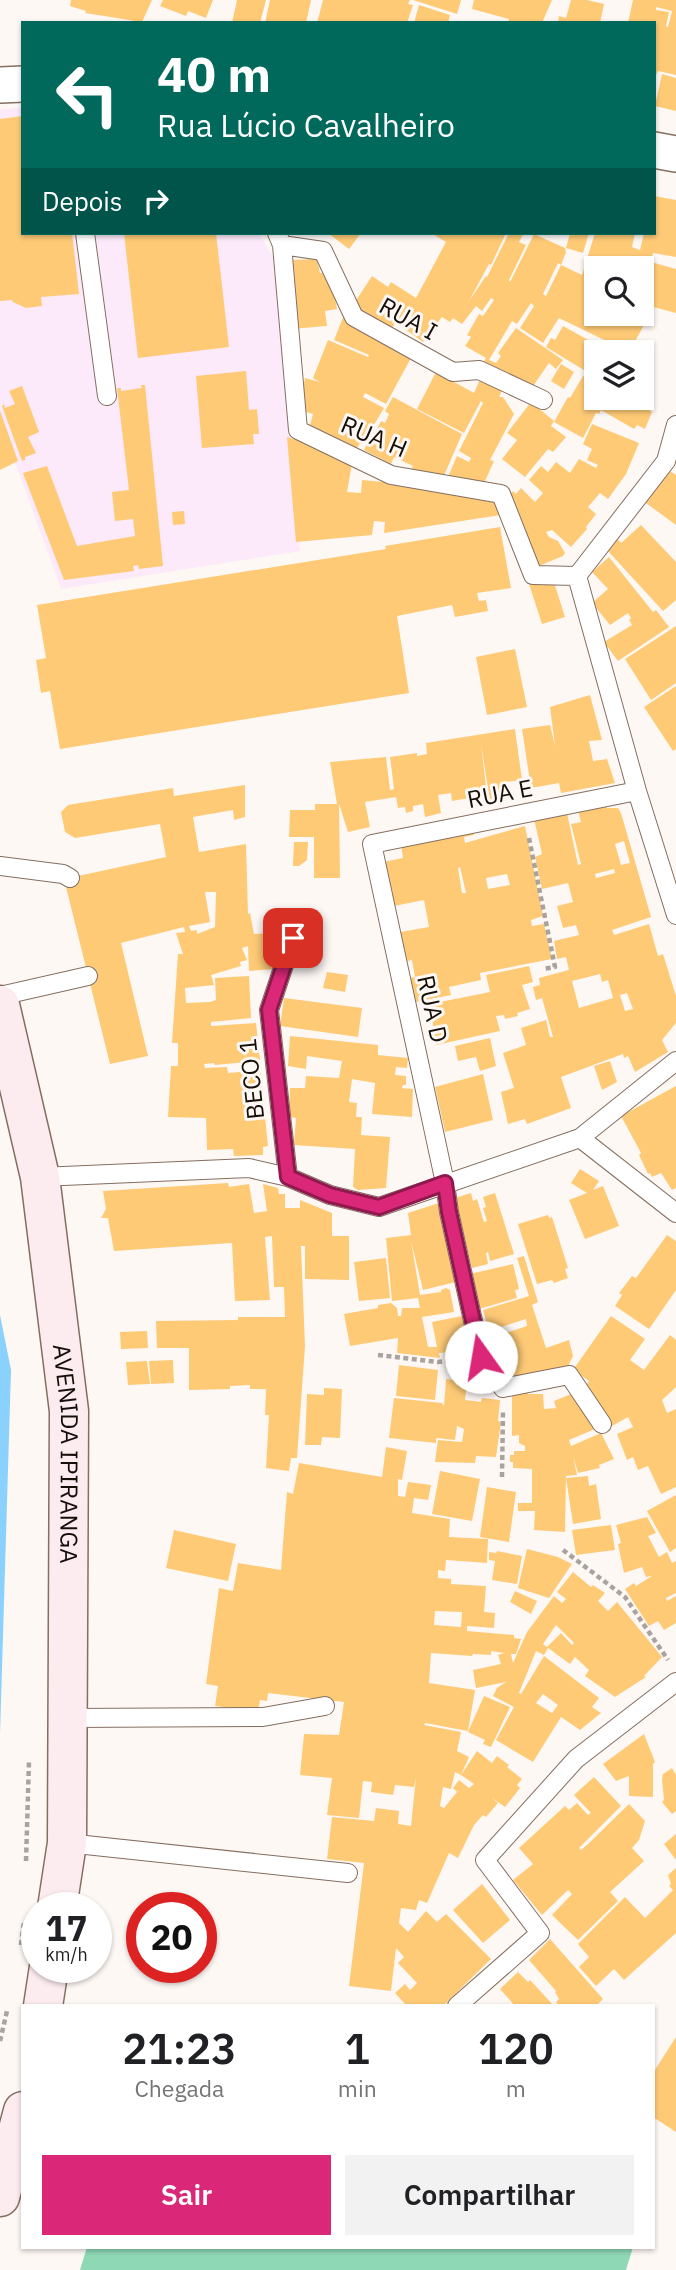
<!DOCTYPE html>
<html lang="pt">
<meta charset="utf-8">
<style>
:root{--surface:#fff;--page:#f2f2f2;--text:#202124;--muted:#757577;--accent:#db2777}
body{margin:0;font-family:"IBM Plex Sans",sans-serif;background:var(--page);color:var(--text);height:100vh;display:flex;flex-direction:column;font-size:26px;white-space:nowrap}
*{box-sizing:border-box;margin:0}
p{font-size:23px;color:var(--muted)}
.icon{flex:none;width:38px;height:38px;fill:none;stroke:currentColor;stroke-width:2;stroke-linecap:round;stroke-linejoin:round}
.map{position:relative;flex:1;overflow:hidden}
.sheet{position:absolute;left:21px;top:2004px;width:634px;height:245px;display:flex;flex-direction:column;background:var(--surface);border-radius:0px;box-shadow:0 2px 5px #0004}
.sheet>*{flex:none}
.guide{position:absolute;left:21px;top:21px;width:635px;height:214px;border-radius:0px;box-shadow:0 2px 5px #0004;background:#00695c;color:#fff;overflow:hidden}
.controls{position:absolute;left:584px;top:256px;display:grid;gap:14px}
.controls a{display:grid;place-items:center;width:70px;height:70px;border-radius:0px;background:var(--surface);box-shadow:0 2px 5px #0004;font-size:35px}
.speed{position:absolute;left:21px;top:1892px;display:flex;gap:14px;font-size:35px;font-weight:700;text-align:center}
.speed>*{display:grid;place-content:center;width:91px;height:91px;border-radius:50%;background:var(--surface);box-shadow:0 2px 5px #0004;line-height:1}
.speed small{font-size:18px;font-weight:400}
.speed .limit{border:10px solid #d22;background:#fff;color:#111}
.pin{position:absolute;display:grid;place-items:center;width:60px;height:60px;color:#fff;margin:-30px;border-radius:14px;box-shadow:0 4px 10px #0006}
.me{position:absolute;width:77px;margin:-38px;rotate:347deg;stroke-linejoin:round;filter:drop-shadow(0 0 5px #0008)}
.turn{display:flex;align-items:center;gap:24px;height:147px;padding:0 21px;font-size:32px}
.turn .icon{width:91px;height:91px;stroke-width:2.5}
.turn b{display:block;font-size:49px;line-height:60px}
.then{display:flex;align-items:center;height:66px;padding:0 21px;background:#0003;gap:14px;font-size:26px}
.eta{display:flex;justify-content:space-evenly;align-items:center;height:119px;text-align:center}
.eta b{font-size:42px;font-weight:600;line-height:49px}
.button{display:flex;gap:14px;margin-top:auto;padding:14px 21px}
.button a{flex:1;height:80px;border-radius:0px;background:var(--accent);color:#fff;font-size:28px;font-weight:600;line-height:80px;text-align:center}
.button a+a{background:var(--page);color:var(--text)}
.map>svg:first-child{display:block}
.education{fill:#fce9f9}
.green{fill:#8ed8b6}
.water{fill:#8bd1fe}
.building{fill:#feca76;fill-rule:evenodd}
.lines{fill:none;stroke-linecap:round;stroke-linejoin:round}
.service-casing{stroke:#846e60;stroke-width:20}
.minor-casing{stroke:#846e60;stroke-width:38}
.secondary-casing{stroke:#846e60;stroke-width:41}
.path{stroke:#a9a29e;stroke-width:4.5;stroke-dasharray:5 3.5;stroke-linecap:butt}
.service{stroke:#fff;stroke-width:18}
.minor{stroke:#fff;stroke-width:35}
.secondary{stroke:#fcecef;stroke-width:38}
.route-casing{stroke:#8e194d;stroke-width:18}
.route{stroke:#db2777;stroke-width:12}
.labels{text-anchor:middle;stroke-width:6;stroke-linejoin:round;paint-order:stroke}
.street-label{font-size:24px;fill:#160e09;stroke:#fef8f5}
</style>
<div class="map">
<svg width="676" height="2270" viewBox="0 0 676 2270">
<rect width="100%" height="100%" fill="#fef8f5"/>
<!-- education -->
<path class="education" d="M23,107V233H259L274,258L300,551L61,589L0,421V110Z"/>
<!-- green -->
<path class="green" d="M87,2247H633L626,2270H80Z"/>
<!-- water -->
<path class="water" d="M0,1315L11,1370L0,1735Z"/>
<!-- building -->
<path class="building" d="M71,0H152L142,22L85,13L86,11L70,6Z
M163,0H213L206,18L188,11L186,16L160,6Z
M237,0H266L260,23H232Z
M270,0H311L306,23H265Z
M323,0H410L408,4L413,5L407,23H317Z
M413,0H461L457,14Z
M474,0H552L542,23H508L509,19L472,9Z
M571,0H587L604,4L600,23H558L559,16L566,18Z
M633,0H676V75L658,71L654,79V23H628ZM656,7L672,11L668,27L666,26L669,12L656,10Z
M419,5L450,15L448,23H414Z
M662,74L676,78V111L655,106Z
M23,116V233H72L79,294L41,297L42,306L26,308L13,302L12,300L0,301V119Z
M654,196L676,200V257L653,253L651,262L676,269V313L642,304V268H597V313H620L644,325L629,352L559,318L543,343L520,328L534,306L531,303L517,324L512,321L489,360L496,363L501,356L498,353L516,328L563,360L556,369L549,363L531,389L501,369L497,373L482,364L486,358L465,346L471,337L467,335L479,314L483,316L494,300L491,298L482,311L476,306L462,324L453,318L450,322L442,317L423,342L405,329L412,320L403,314L387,334L370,316L353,305L372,276L388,287L391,282L416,298L446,242L431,233H506L491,265L489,264L469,301L486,276L487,277L509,233H524L519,242L526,245L509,280L510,282L534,234L565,248L566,252L561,265L558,263L543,294L546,296L561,265L582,275L595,233H635L632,247L640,250L644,233H654Z
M124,233H216L229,347L138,358Z
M328,233H361L349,249Z
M570,233H589L583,253L566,248Z
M317,259L320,273H331L337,309L325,311L327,326L292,329L295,299L294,265H288V260Z
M344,315L411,358L386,404L365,393L363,397L384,408L369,433L367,432L357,448L310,425L313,414L299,410L305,378L320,382L313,378L328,340L368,357L369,355L334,340Z
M563,326L610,352H597V378L546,347L551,338L555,340Z
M561,364L574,372L564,389L551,381Z
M246,371L249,410L257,409L259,434H253L254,444L202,448L196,376Z
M436,372L474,393L481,377L504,386L499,397H503L514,414L490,460L494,461L481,490L447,479L457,456L469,462L471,458L459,451L483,403L481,401L464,433L417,409Z
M583,376L597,381V397H626L652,412L645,429L637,425L634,429L601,410L599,414L596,413L583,438L554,422L568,397L570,398Z
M642,384L654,391L646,404L634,397H642Z
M141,385H145L163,566L139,569L138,565L133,566L134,571L64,580L23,473L47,466L77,546L135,536L133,519L115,521L112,492L129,490L117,388H121V391L142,388Z
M22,386L39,432L28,437L36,453L25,457V460L22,461L2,406L4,404L5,408L15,404L9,391Z
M393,397L462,434L443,478L411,470L413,466L394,457L391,464L364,450L373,431L375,433L381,421L385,423L389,414L385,411Z
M531,402L554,421L551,426L566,437L553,452L548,449L525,477L502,459L517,440L507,433Z
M0,411L18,461L0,470Z
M592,424L639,443L626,474L608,499L600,493L588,507L596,514L586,527L587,529L571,547L552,530L546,532L549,537L558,541L565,553L563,556L534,568L506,499L513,491L516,494L521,488L535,502L543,493L529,480L541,466L548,472L556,462L570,473L579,459L596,468L598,465L587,460L592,449L583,444Z
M287,437L353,458L347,492L361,493L362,480L458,489L495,497L507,514L384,533L385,522L374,521L372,535L296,542Z
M670,471L676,475V525L646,503Z
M184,511L185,524L173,525L172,512Z
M641,525L676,562V600L663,611L607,550L616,537L621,543Z
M500,527L511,588L477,593L479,601L486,600L488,611L455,617L452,605L397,616L409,693L60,749L50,691L41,693L36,660L46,658L37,605L386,549L385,546Z
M609,557L653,612L656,610L669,627L618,661L604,642L632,625L629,620L631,618L628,613L610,625L592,603L608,589L592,572Z
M552,576L565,617L542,624L529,584Z
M676,626V683L651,700L625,659Z
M515,649L527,707L487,715L476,657Z
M676,686V749L673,751L644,707Z
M590,695L602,740L589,741L593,761L607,759L615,783L561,793L559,783L531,788L522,729L550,725L555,746L550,707Z
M515,729L522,780L505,782L508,798L490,801L481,744L487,795L452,801L451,793L438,795L441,813L425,817L423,804L413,806V811L406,813L405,807L398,808L396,797L365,802L370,827L348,832L339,804L340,878H314V837H289L290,810H315V804H337L330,762L386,757L390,790L394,789L390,757L417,753V756L427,754L426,743Z
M245,785V817L234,820L233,810L193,817L199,852L246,844L248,914L250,913L254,934L273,933L275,969L249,971L248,946L242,948L247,960L240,962L241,966L211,975L214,985L185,988L186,1003L210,1002L216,1000L215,978L249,976L251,1018L211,1022V1026L256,1023L260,1061L215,1065L214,1063L204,1064L205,1068L227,1067L228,1073L260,1070L268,1146L263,1147V1155L234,1156L233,1149L207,1150L206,1118L168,1117L171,1066H178V1043H172L178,954H183L176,933L185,932L184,927L121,943L148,1056L110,1064L64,879L166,857L160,824L75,838L65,832L61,812L68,805L173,788L174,796ZM205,892H216L215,927L197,934V930L191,931L189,926L210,922Z
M606,805L607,808H618L621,813L651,917L612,930L614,935L649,924L658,956L663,954L676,996V1023L662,1040L668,1052L635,1072L628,1056L624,1058L623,1054L561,1077L571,1108L527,1124L525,1119L508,1124L501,1092L514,1088L503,1053L526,1045L521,1028L546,1020L550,1037H553L542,998L536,1000L533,987L540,985L539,978L569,970L566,957L557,959L554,941L579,935L576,925L563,928L557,906L573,902L568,883L542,889L535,857L542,854L534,819L567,813L578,865L581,864L571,824L581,822L578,810ZM624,841L630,863L621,865L615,844ZM614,869L615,873L596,878L595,874ZM600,974L602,982L608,980L613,998L579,1008L572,981ZM627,993L633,1009L625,1011L620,995Z
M525,826L543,916L531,920L532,926L544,924L552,959L480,973L481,980L449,987L451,995L416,1002L410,978L415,977L412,960L407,961L400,932L429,927L424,900L394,906L383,862L403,858L401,844L472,831L474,835L464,837L465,843ZM460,867L466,893H462L458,868ZM507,874L510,885L488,889L486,878Z
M294,842H308L307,860L299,866H293Z
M529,966L533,982L522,985L530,1009L517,1013L518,1016L505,1019L504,1015L496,1016L500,1031L436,1045L430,1004L490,992L486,975Z
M327,972L348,975L345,992L323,988Z
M284,998L362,1008L358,1037L280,1026Z
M290,1036L378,1045V1055L408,1058L407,1068L396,1067L395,1075L406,1076V1085H403L402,1088L413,1089L412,1117L372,1114L375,1083L352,1079L349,1102L357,1103L356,1117H362L361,1135L390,1137L386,1188L358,1190L353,1187L355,1149L294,1145L296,1118L289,1117L290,1088H305L306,1076L339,1078L342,1061L307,1056L306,1069L288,1066Z
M490,1038L496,1066L480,1071L476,1057L458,1061L455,1046Z
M610,1061L617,1082L602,1090L594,1066Z
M483,1074L493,1120L445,1132L435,1087Z
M676,1086V1188L672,1190L661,1173L652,1177L650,1173L648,1174L639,1155L641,1153L621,1116Z
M580,1169L599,1181L593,1190L603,1186L619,1226L585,1239L569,1200L587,1193L571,1183Z
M228,1183L229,1187L249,1184L254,1213L267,1211L263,1184L278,1188L279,1194H285V1208H300V1200L332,1213V1236H349V1280L305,1279V1246H301L305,1346L297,1458H291L289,1471L266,1468L269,1415H265L266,1389H250V1385L230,1386V1389L189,1390V1348H157L156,1321L238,1320V1317H285L284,1287H274L272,1236L265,1237L270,1300L235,1301L232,1243L114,1251L108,1218H101L106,1209L103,1191Z
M471,1193L473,1201L477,1199L484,1222L487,1221L483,1208L486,1207L483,1197L495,1193L514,1254L490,1261L488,1252L486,1253L488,1264L472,1268L455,1198Z
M439,1203L460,1281L423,1290L411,1241L420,1295L441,1292V1290L446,1288L450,1290L454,1312L422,1317L428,1347H437L432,1322L467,1315L475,1347L468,1349V1354L460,1356L459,1351L439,1353L440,1358L397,1353L398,1338L350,1346L344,1314L378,1308V1305L391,1303L397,1308L398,1316H401L402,1308H420L418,1298L392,1301L386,1238L411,1235L408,1213Z
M548,1215L549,1218L552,1217L568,1268L565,1269L568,1278L554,1283L552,1280L537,1284L518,1224Z
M667,1235L676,1241V1290L649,1329L615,1306L622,1295L619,1293L632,1276L636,1278Z
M524,1256L538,1302L532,1305L546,1348L569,1340L573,1356L567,1368L505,1384L493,1337L527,1326L526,1319L489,1331L483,1310L529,1296L517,1258Z
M386,1258L390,1298L359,1301L354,1262Z
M513,1264L519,1289L515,1290L517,1298L479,1309L470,1274Z
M611,1316L645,1339L630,1360L644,1370L670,1335L676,1340V1387L662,1400L667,1413L676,1409V1487L661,1494L648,1466L638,1470L633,1457L627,1460L617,1434L633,1427L628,1417L612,1426L583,1389L589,1381L573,1370Z
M147,1331L148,1348L121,1349L120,1332Z
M173,1360L174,1383L151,1384L149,1361Z
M147,1361L150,1384L128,1385L126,1362Z
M399,1365L438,1370L435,1400L396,1396Z
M446,1379L467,1381L465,1400L481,1402L482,1398L500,1400L498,1421L501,1422L496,1457L476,1456L475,1463L435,1462L438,1440L462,1442L464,1429L457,1426L455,1440L436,1438V1443L389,1438L394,1398L442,1403L444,1406Z
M324,1388L342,1389L340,1438L322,1437L321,1445H305L307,1394L324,1395Z
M528,1391V1394H543L544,1409L556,1408L554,1401L576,1392L595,1429L569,1440L571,1446L601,1433L614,1459L599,1465L600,1468L578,1473L573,1456L577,1475L566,1476L565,1532L534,1530L535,1511H518V1503H532V1469L513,1468V1462H510V1455H514V1451H525V1446L519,1443V1435L512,1436V1395Z
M386,1447L407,1451L402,1480L398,1479V1496L405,1497L408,1482L431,1485L428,1500L414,1498L412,1513L450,1519L449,1537L488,1539L487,1563L446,1560L445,1571L438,1570V1578L451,1579V1584L486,1586L484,1612L495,1613L494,1628L467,1626V1631L514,1635V1638L521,1639L516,1654H511L513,1663L527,1632L554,1596L562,1603L566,1599L557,1592L573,1572L591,1587L593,1585L605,1593L598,1601L608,1611L617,1602L662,1657L644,1676L646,1677L615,1697L585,1676L589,1670L575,1657L570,1664L548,1648L544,1655L536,1651L519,1693L521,1694L544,1656L599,1698L592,1707L601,1713L580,1730L561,1717L533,1762L496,1740L514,1707L493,1696L497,1688L506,1682L476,1688L473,1670L501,1664L498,1655L504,1653L491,1651V1655L473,1654L472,1656L431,1653L429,1683L475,1690L468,1731L425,1723L424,1725L461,1732L457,1751L469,1757L461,1775L455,1772L451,1789L443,1787L440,1806L444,1808L457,1792L453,1788L459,1780L469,1788L474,1784L461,1775L477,1751L492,1763L497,1756L509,1765L507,1767L522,1779L517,1785L520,1788L505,1807L491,1797L498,1803L486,1817L483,1815L474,1825L458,1858L449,1853L427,1903L419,1900L416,1910L401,1908L399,1923L408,1932L426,1911L437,1922L446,1914L491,1959L443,2006H407L395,1993L405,1984L410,1990L417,1983L398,1963L404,1957L396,1948L391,1991L349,1986L364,1863L327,1859L332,1817L374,1821L376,1808L399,1811L398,1824L411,1826L416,1777L414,1787L395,1785L393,1795L371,1792L372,1782L363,1781L359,1818L327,1815L332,1778L300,1775L304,1734L339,1735L344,1702L268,1693L267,1701L260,1700L258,1712L215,1706L218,1686L206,1684L219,1588L233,1591L238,1563L281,1570L287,1492L293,1494L299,1463L382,1477ZM435,1611L462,1612L461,1627L434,1625ZM556,1625L574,1643L572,1645L561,1633L547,1647L543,1644ZM543,1694L558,1705L552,1713L536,1703Z
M440,1471L480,1479L472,1521L432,1514Z
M588,1476L589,1486L596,1484L601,1519L573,1524L566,1478Z
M487,1487L516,1492L509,1542L480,1537Z
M676,1495V1548L670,1552L647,1511Z
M647,1517L656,1533L648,1536L659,1557L667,1552L672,1563L676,1561V1593L666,1598L667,1601L676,1596V1623L664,1630L658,1621L649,1626L625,1589L634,1583L636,1586L652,1576L646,1577L642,1567L624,1573L618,1544L621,1543L616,1525Z
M611,1525L615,1550L576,1555L572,1530Z
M174,1530L236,1544L228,1581L166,1568Z
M527,1549L558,1557L572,1564L549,1598L518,1588Z
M497,1551L522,1556L517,1584L492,1580L495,1561L489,1560V1552L496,1553Z
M515,1591L537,1601L531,1614L510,1602Z
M484,1696L510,1707L491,1747L483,1744L485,1740L468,1732Z
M644,1734L655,1762L653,1764V1797L629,1796V1776L616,1781L603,1764Z
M672,1768L676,1775V1811L672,1814L662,1802L664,1800L662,1780L663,1774Z
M594,1777L621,1806L579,1848L581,1850L588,1844L629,1804L645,1821L639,1840L632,1848L644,1861L610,1892L618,1901L578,1940L552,1915L572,1894L568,1890L542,1915L513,1880L533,1864L519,1848L565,1806L569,1810L577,1803L588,1815L591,1813L574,1795Z
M676,1834V1860L664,1844Z
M676,1868V1933L624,1980L614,1969L596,1986L579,1967L589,1957L578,1944L625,1897L645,1918L673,1890L669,1886L671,1884L668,1875Z
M482,1884L510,1920L483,1943L453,1910Z
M550,1939L603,1999L596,2006H559L556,2002L559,1999L555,1992L556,1991L529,1960Z
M518,1972L528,1982L530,1980L554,2006H515L500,1989Z
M676,2037V2132L653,2117V2073Z"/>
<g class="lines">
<defs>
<path id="service" d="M85,233L107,396
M277,233L282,245L298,430L391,475L501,494L533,575L577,576
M282,245L323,251L354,317L453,372L479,370L543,400
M577,576L637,791L676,915
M577,576L666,461L676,425
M0,866L63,874L70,878
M0,996L88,976
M580,1138L676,1213
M40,1177L249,1168L288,1177L330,1195L379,1207L580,1138L676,1061
M288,1177L269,1010L293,938
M602,1424L569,1375L503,1388L481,1357L449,1212L445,1183L372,844L637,791
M68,1718L263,1717L325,1706
M67,1843L348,1873
M457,2006L540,1933L485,1860L576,1759L676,1682"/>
<path id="minor" d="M0,85L23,84
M654,150L676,154"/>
<g id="secondary">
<path id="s1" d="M0,1005L40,1177L69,1411L67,1843L57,1908"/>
<path d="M43,2006L49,1967"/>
<path d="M0,2197L23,2111"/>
</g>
</defs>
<!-- service casing -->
<use href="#service" class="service-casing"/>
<!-- minor casing -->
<use href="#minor" class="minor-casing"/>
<!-- secondary casing -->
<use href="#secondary" class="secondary-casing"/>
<!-- path -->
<path class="path" d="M529,838L555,967L543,969
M378,1355L438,1362L456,1360
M502,1477L503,1410
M563,1550L625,1597L668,1660
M26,1861L29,1761
M21,1945L24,1922
M0,2041L7,2011"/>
<!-- service -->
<use href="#service" class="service"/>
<!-- minor -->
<use href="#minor" class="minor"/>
<!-- secondary -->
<use href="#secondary" class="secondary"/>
</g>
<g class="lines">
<defs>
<path id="route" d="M293,938L269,1010L288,1177L330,1195L379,1207L445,1183L449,1212L481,1357"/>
</defs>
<!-- route casing -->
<use href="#route" class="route-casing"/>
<!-- route -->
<use href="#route" class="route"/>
</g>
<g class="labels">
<!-- street labels -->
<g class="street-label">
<text transform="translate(408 319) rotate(29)" y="8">RUA I</text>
<text transform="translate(374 437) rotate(23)" y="8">RUA H</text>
<text transform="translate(500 794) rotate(-11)" y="8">RUA E</text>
<text transform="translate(432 1009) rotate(78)" y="8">RUA D</text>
<text transform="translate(252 1079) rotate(-96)" y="8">BECO 1</text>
<text dy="8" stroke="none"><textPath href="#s1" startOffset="455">AVENIDA IPIRANGA</textPath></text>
</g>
</g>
</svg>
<div class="controls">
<a><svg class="icon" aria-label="search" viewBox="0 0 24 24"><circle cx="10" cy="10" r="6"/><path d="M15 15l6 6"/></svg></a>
<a><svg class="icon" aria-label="layers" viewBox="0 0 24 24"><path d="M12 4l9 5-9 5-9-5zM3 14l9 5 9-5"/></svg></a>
</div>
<div class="speed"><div>17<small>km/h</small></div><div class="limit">20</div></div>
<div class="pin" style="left:293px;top:938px;background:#d93025"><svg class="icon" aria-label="arrive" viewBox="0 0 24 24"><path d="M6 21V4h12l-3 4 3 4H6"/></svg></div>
<svg class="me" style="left:481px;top:1357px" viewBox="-20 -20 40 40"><circle r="19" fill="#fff"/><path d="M0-13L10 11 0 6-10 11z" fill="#db2777"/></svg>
<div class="guide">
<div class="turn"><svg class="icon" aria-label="left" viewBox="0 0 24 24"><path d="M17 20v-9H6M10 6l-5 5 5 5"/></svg><div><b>40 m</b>Rua Lúcio Cavalheiro</div></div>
<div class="then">Depois<svg class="icon" aria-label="right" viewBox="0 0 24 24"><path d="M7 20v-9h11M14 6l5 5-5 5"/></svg></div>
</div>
<section class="sheet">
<div class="eta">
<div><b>21:23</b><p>Chegada</p></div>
<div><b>1</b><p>min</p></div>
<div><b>120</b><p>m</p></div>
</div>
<div class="button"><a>Sair</a><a>Compartilhar</a></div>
</section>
</div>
